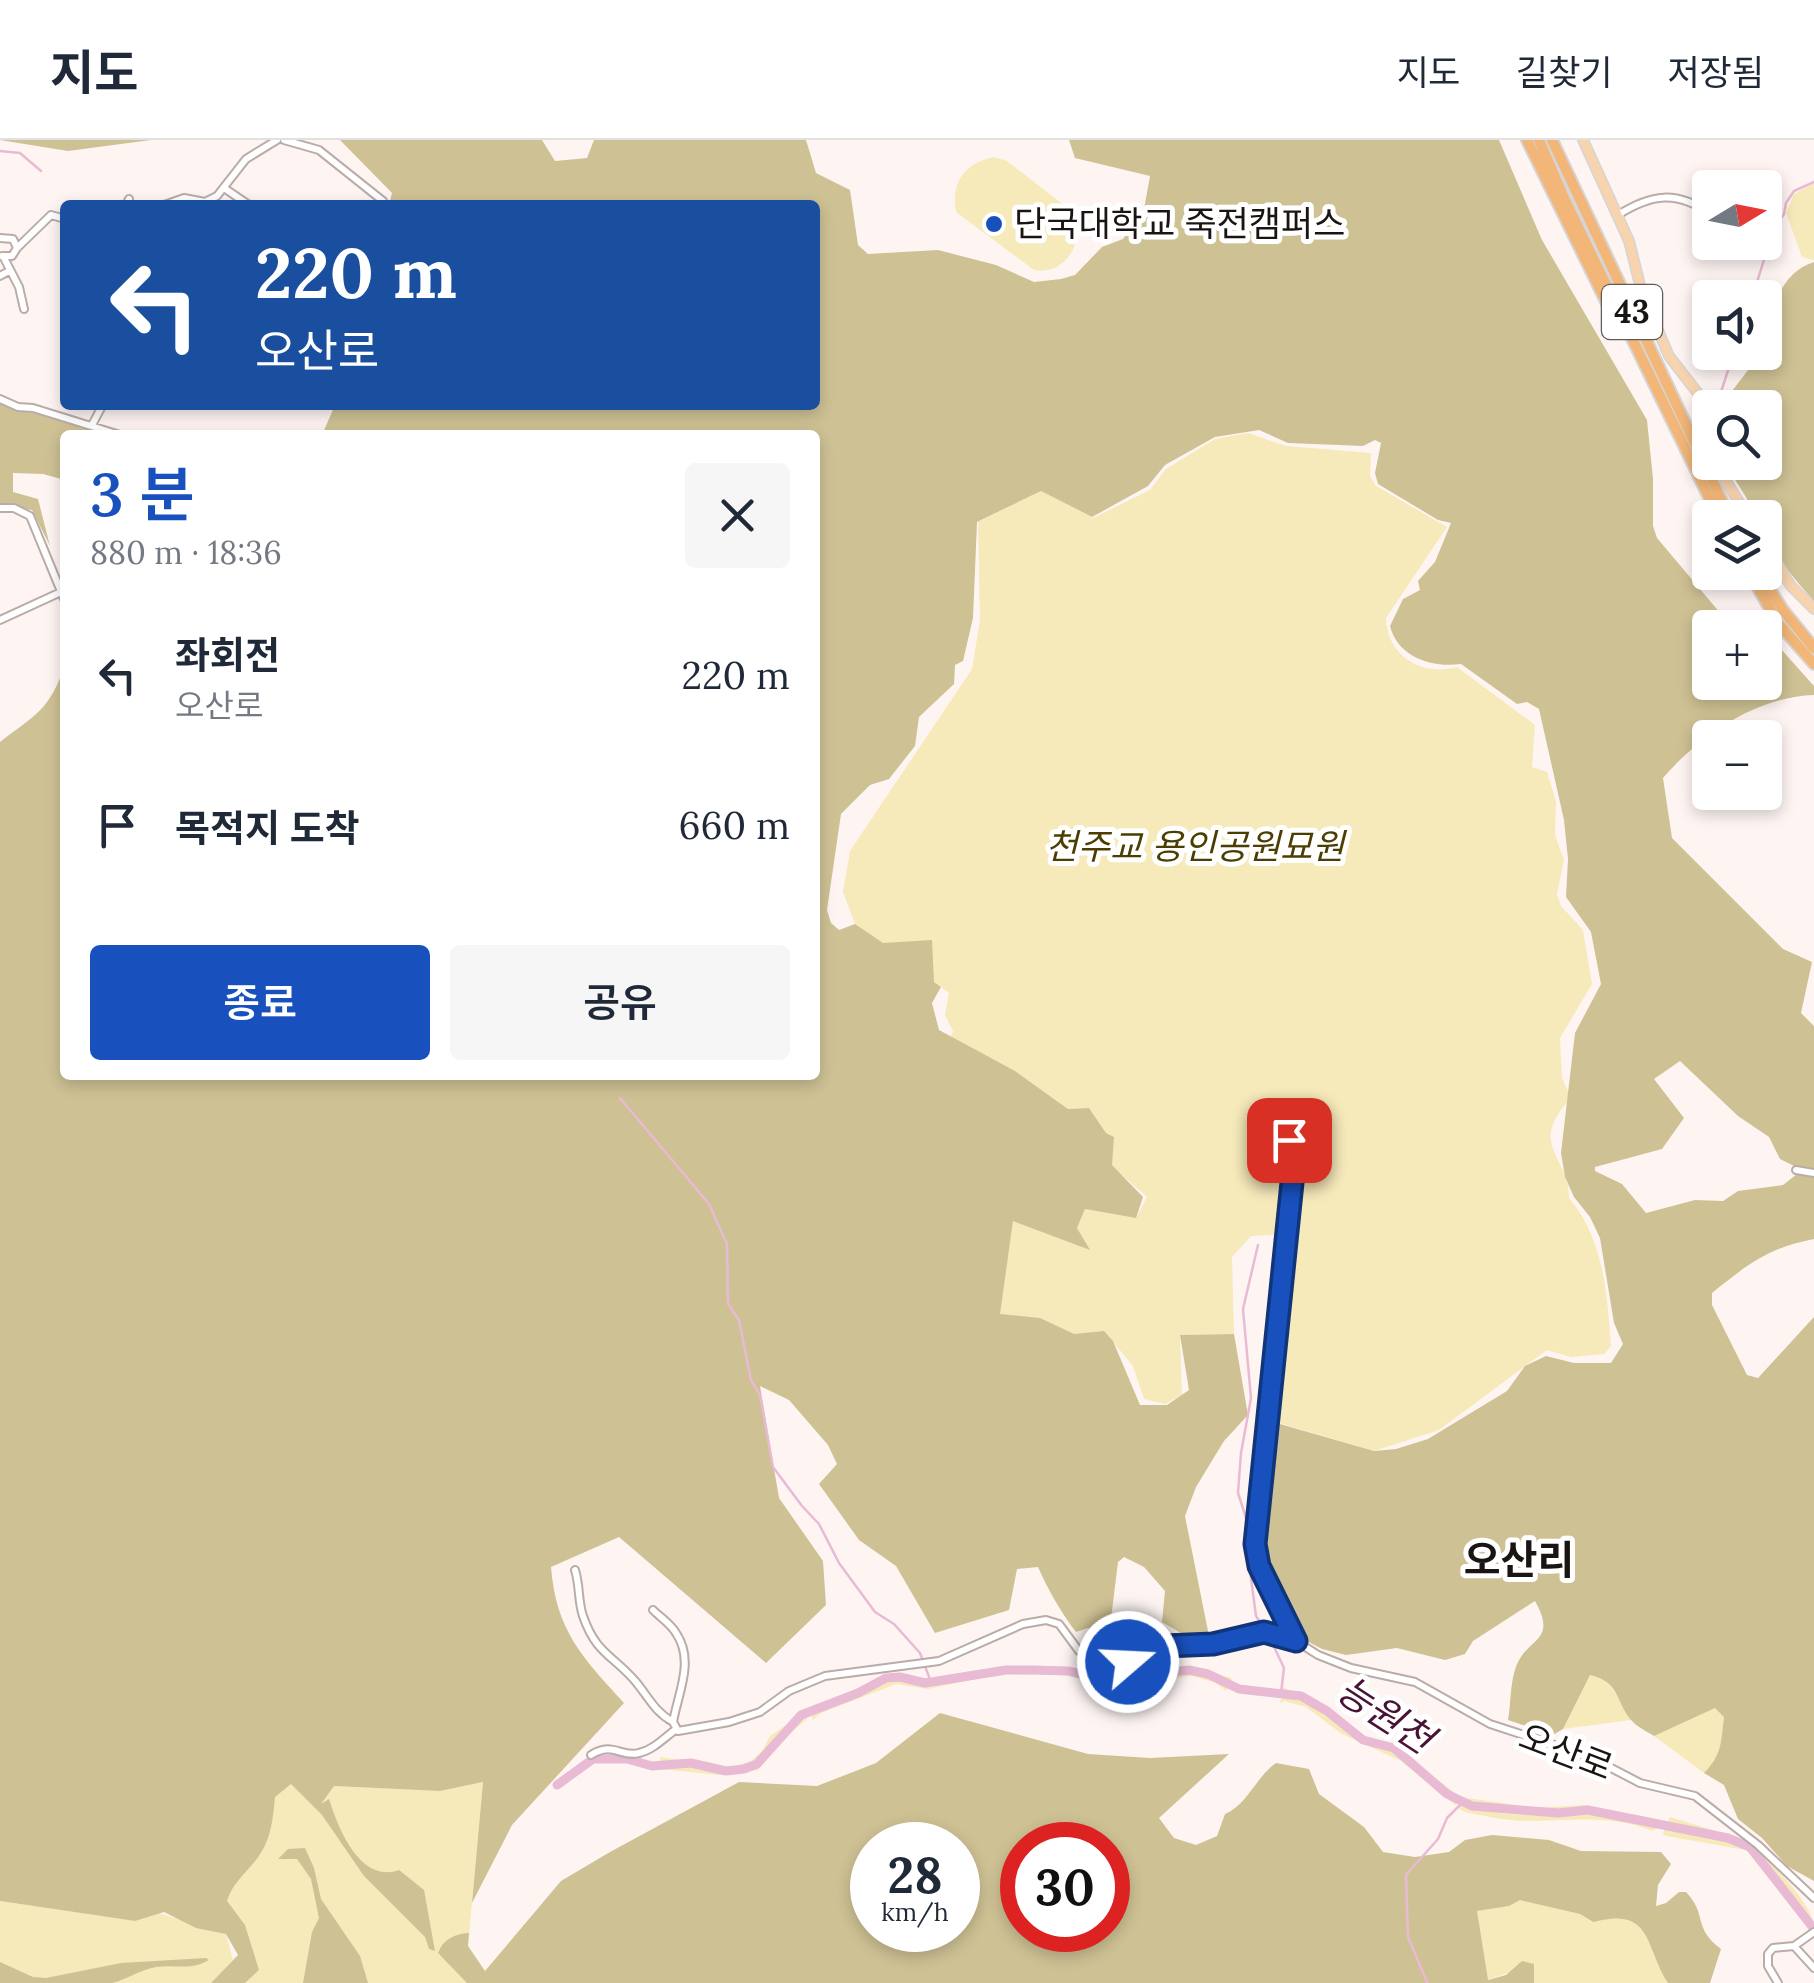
<!DOCTYPE html>
<html lang="ko">
<meta charset="utf-8">
<style>
:root{--surface:#fff;--page:#f6f6f7;--text:#1f2937;--muted:#747a83;--line:#e0e1e3;--accent:#1851bd}
body{margin:0;font-family:Lora,"Noto Sans KR",serif;background:var(--page);color:var(--text);height:100vh;display:flex;flex-direction:column;font-size:38px;white-space:nowrap}
*{box-sizing:border-box;margin:0}
p{font-size:32px;color:var(--muted)}
.icon{flex:none;width:55px;height:55px;fill:none;stroke:currentColor;stroke-width:2;stroke-linecap:round;stroke-linejoin:round}
.map{position:relative;flex:1;overflow:hidden}
.details{position:absolute;left:60px;top:290px;width:760px;height:650px;display:flex;flex-direction:column;background:var(--surface);border-radius:10px;box-shadow:0 5px 15px #0003}
.details>*{flex:none}
.hud{position:absolute;left:60px;top:60px;width:760px;height:210px;border-radius:10px;box-shadow:0 5px 15px #0003;background:#1a4fa0;color:#fff;overflow:hidden}
.needle{width:65px;rotate:80deg}
.tools{position:absolute;left:1692px;top:30px;display:grid;gap:20px}
.tools a{display:grid;place-items:center;width:90px;height:90px;border-radius:10px;background:var(--surface);box-shadow:0 5px 15px #0003;font-size:50px}
.speed{position:absolute;left:850px;top:1682px;display:flex;gap:20px;font-size:50px;font-weight:700;text-align:center}
.speed>*{display:grid;place-content:center;width:130px;height:130px;border-radius:50%;background:var(--surface);box-shadow:0 5px 15px #0003;line-height:1}
.speed small{font-size:25px;font-weight:400}
.speed .limit{border:15px solid #d22;background:#fff;color:#111}
.pin{position:absolute;display:grid;place-items:center;width:85px;height:85px;color:#fff;margin:-42px;border-radius:20px;box-shadow:0 5px 15px #0006}
.me{position:absolute;width:110px;margin:-55px;rotate:71deg;stroke-linejoin:round;filter:drop-shadow(0 0 8px #0008)}
.turn{display:flex;align-items:center;gap:35px;height:210px;padding:0 30px;font-size:45px}
.turn .icon{width:130px;height:130px;stroke-width:2.5}
.turn b{display:block;font-size:70px;line-height:85px}
.round{display:grid;place-items:center;flex:none;width:105px;height:105px;border-radius:10px;background:var(--page)}
.headline{display:flex;align-items:center;justify-content:space-between;height:170px;padding:0 30px}
h1{font-size:60px;font-weight:600;line-height:75px;color:var(--accent)}
.primary-button{display:flex;gap:20px;margin-top:auto;padding:20px 30px}
.primary-button a{flex:1;height:115px;border-radius:10px;background:var(--accent);color:#fff;font-size:40px;font-weight:600;line-height:115px;text-align:center}
.primary-button a+a{background:var(--page);color:var(--text)}
ul{padding:0;list-style:none}
li{display:flex;align-items:center;gap:30px;height:150px;padding:0 30px}
li div{flex:1}
li b{display:block;font-size:38px}
li em{font-style:normal}
header{display:flex;align-items:center;gap:60px;box-sizing:border-box;height:140px;padding:0 50px;background:var(--surface);border-bottom:2px solid var(--line)}
header strong{font-size:48px}
nav{display:flex;gap:55px;margin-inline-start:auto;font-size:35px}
.map>svg:first-child{display:block}
.green{fill:#f6e9ba}
.forest{fill:#cec194;fill-rule:evenodd}
.lines{fill:none;stroke-linecap:round;stroke-linejoin:round}
.stream{stroke:#e8bad4;stroke-width:2.5}
.river{stroke:#e8bad4;stroke-width:9}
.minor-casing{stroke:#baaca8;stroke-width:10}
.major-casing{stroke:#d6d5d5;stroke-width:12}
.highway-casing{stroke:#d6d5d5;stroke-width:14}
.minor{stroke:#fff;stroke-width:6}
.major{stroke:#f7d3ae;stroke-width:9}
.highway{stroke:#f2b678;stroke-width:10}
.route-casing{stroke:#10357b;stroke-width:25}
.route{stroke:#1851bd;stroke-width:18}
.poi-dot{fill:#1851bd;stroke:#fff;stroke-width:4}
.labels{text-anchor:middle;stroke-width:10;stroke-linejoin:round;paint-order:stroke}
.shield{fill:#fff;stroke:#5f5b5a;stroke-width:2.5}
.shield-label{font-size:32px;font-weight:bold;fill:#1a1513}
.poi-label{font-size:35px;fill:#1a1513;stroke:#fff;text-anchor:start}
.park-label{font-size:35px;font-style:italic;fill:#4c3e03;stroke:#fff}
.street-label{font-size:35px;fill:#1a1513;stroke:#fff}
.water-label{font-size:38px;font-style:italic;fill:#491336;stroke:#fff}
.quarter-label{font-size:40px;font-weight:bold;fill:#1a1513;stroke:#fff}
</style>
<header>
<strong>지도</strong>
<nav><a>지도</a><a>길찾기</a><a>저장됨</a></nav>
</header>
<div class="map">
<svg width="1814" height="1843" viewBox="0 0 1814 1843">
<rect width="100%" height="100%" fill="#fef5f3"/>
<!-- green -->
<path class="green" d="M994,17L1007,21L1073,72C1086,99 1067,136 1034,130L956,72C950,44 965,22 994,17Z
M1814,43V120L1802,117L1786,73L1794,54Z
M1248,293L1286,306L1371,313L1370,336L1376,346L1447,387L1386,478C1387,516 1422,537 1457,527L1535,585L1532,627L1547,632L1556,661L1555,695L1564,720L1557,754L1561,766L1583,790L1592,844L1560,898L1562,938L1571,958C1526,1005 1570,1017 1569,1058C1604,1099 1607,1154 1611,1206L1604,1214L1571,1217L1547,1210L1439,1290L1374,1311L1269,1280L1286,1094L1251,1096L1232,1117L1234,1194L1180,1195L1182,1255L1165,1264L1144,1259L1133,1226L1104,1191L1071,1195L1040,1178L999,1175L1013,1081L1088,1109L1077,1088L1085,1069L1136,1078L1147,1057L1111,1025L1114,998L1106,993L1089,968L1068,969L1015,931L950,899L953,891L945,875L949,853L855,784L843,752L850,711L972,529L980,480L978,382L1041,351L1093,378L1150,350L1166,329L1215,299Z
M1005,1526L1054,1530L1051,1531L1054,1535L1000,1534L928,1549L896,1544L821,1573L813,1580L810,1573L882,1537L902,1535L929,1539L930,1541L901,1536L885,1537L851,1556L886,1539L900,1538L924,1544L969,1536L934,1541L932,1538Z
M1191,1528L1232,1538L1230,1543L1196,1531L1230,1545L1226,1551L1216,1543L1192,1536L1097,1547L1086,1543L1085,1538H1089L1084,1533L1108,1538Z
M1590,1535L1605,1539L1621,1560L1631,1580L1563,1589Z
M1283,1547L1327,1570L1364,1599L1396,1607L1460,1657L1536,1668L1584,1665L1662,1680L1660,1684L1595,1671L1660,1686L1652,1691C1611,1674 1570,1681 1527,1681C1506,1681 1485,1676 1465,1672L1458,1668L1463,1664C1496,1678 1550,1677 1585,1670L1504,1669L1472,1664L1447,1653L1395,1608L1363,1600L1301,1555L1282,1553Z
M1282,1554C1320,1560 1331,1587 1362,1601C1374,1607 1388,1606 1399,1614C1421,1630 1435,1651 1460,1663L1455,1665L1401,1621L1342,1594L1306,1567L1284,1561L1280,1563Z
M1715,1567L1724,1577C1721,1602 1723,1615 1704,1633L1654,1596Z
M800,1575L771,1609L801,1577L806,1575L807,1579L783,1599L758,1630L719,1635L661,1629L660,1625L666,1624L660,1623V1617L732,1627L751,1621L762,1611L770,1596Z
M483,1642L468,1806L492,1843H245L259,1829L227,1761C233,1743 244,1735 255,1720C271,1701 273,1680 275,1656L291,1644L440,1651Z
M1670,1677L1742,1699C1763,1713 1814,1763 1814,1788L1811,1790L1807,1785L1746,1710L1666,1696L1663,1694L1665,1687L1678,1689L1666,1686Z
M1520,1759L1580,1774L1592,1782C1653,1766 1644,1806 1668,1843H1534V1824L1487,1840L1476,1771L1509,1766Z
M0,1761L135,1781L159,1773L226,1794L233,1820L211,1843H0Z"/>
<!-- forest -->
<path class="forest" d="M0,0H151L68,11Z
M340,0H542L555,21L587,18L594,0H806L816,33L850,50L858,105L868,114L938,110L996,125L1034,142L1061,139L1075,135L1102,107L1123,99L1144,69L1150,36L1075,18L1069,0H1499L1542,100L1647,280L1653,339V386L1657,398L1732,487L1710,488V542H1765V498L1772,499L1814,546V555C1756,557 1700,595 1663,638L1672,698L1783,809L1812,822L1801,873L1814,886V1099C1768,1108 1748,1124 1712,1153V1165L1747,1235L1758,1238L1814,1177V1741L1787,1726L1762,1698L1738,1679L1724,1645L1704,1633C1722,1615 1721,1602 1724,1577L1715,1568L1654,1596C1648,1592 1639,1588 1633,1582C1615,1564 1622,1542 1590,1535L1563,1589L1553,1595L1508,1580C1511,1564 1510,1545 1515,1530C1525,1496 1559,1504 1535,1461L1473,1501L1465,1514L1445,1520L1397,1508L1346,1515L1322,1509L1303,1499L1273,1443L1258,1399L1269,1350L1273,1282L1374,1311L1396,1309L1428,1299L1507,1251L1525,1226L1546,1216L1574,1223H1611L1623,1204L1614,1183L1600,1098L1590,1077L1574,1057L1565,1037L1561,1013L1575,893L1601,844L1591,792L1566,757L1568,719L1564,680L1539,569L1527,562L1517,564L1461,524C1431,528 1398,517 1390,486L1403,459L1420,450L1418,441L1435,422L1451,383L1438,380L1378,344L1375,333L1381,303L1375,300L1363,306L1288,303L1259,290L1215,297L1165,325L1148,346L1092,377L1041,351L977,382L973,478L963,521L955,525L954,544L919,577L915,606L889,639L870,645L841,674L827,770L831,783L839,790L855,784L883,803L932,800L934,842L941,847L932,863L939,890L1015,931L1068,969L1089,968L1106,993L1114,997L1112,1025L1143,1057L1136,1078L1085,1069L1077,1088L1090,1110L1013,1081L1000,1174L1040,1178L1074,1194L1104,1191L1113,1201L1140,1265H1167L1189,1250L1180,1195L1234,1194L1248,1275L1224,1301L1196,1347L1185,1376L1210,1501H1194L1162,1482L1165,1451L1144,1427L1124,1417L1118,1422L1110,1487L1115,1498L1088,1488L1076,1492C1062,1474 1047,1448 1038,1427L1017,1429L1009,1470L935,1493L896,1426L859,1400L819,1344L837,1324L828,1305L789,1260L760,1246L779,1358L823,1421L826,1465L766,1523L619,1397L551,1427C556,1491 583,1518 624,1563L512,1685L472,1763L483,1642L440,1651L334,1646L321,1664L329,1659C338,1688 360,1744 399,1730L424,1750L435,1811L429,1809L425,1797L364,1736L322,1675L291,1644L275,1657C273,1680 271,1701 256,1720C244,1735 233,1743 227,1761L245,1785L259,1830L245,1843H211L238,1815L226,1794L196,1788L164,1772L135,1781L0,1761V602C36,574 49,571 65,525V935H815V295H322L335,265H815V65H389L392,53ZM1680,921L1738,976L1769,997L1780,1019L1810,1034H1797L1783,1045L1738,1051L1723,1061L1695,1060L1646,1073L1622,1044L1595,1031V1027L1662,1009L1684,978L1654,939Z
M1814,122V461C1795,440 1765,406 1765,378L1758,377L1725,323L1765,322V268L1720,267L1748,230L1756,213L1765,212C1765,180 1779,132 1814,122Z
M0,263L101,293L65,295V340L43,334L13,333V352L38,359L50,406L32,370L0,366Z
M940,1573L1088,1614L1150,1618L1229,1614L1159,1678L1174,1698L1196,1705L1217,1696L1225,1674C1247,1665 1256,1637 1276,1623L1309,1629L1319,1654L1364,1687L1383,1712L1415,1717L1449,1712L1465,1700L1492,1695L1549,1700L1581,1711L1661,1712L1671,1724L1658,1745L1656,1766L1666,1763L1679,1752H1686C1708,1775 1692,1787 1721,1809L1710,1843H1668C1644,1806 1653,1766 1593,1782L1580,1774L1520,1760L1509,1766L1477,1771L1488,1840L1506,1835L1522,1821L1534,1824V1843H467L438,1813C443,1799 455,1794 469,1793L468,1806L485,1831L561,1741L610,1712L739,1642L817,1646L876,1623ZM958,1705V1790H872V1705ZM1022,1705H1108V1790H1022Z
M305,1708L314,1728L321,1759L360,1816L368,1843H303L312,1792L319,1778L311,1739L297,1719H278L288,1709Z
M206,1818L209,1820C191,1831 175,1824 156,1827C139,1830 124,1841 112,1843C76,1843 36,1843 0,1843V1822L33,1837L46,1838L121,1823Z"/>
<g class="lines">
<!-- stream -->
<path class="stream" d="M0,11L20,13L41,31
M1752,158L1773,91L1784,74L1786,63L1794,51L1814,42
M1720,255L1734,212
M620,958L709,1064L727,1104L728,1164L739,1180L751,1240L760,1255L773,1327L802,1366L819,1384L839,1423L875,1472L894,1484L920,1513L931,1542
M1258,1105L1243,1169L1251,1258L1241,1313L1238,1353L1248,1384L1245,1393L1256,1476L1265,1490
M1269,1496L1284,1528L1281,1553
M1427,1842L1408,1797L1406,1735L1438,1699L1447,1678L1463,1662"/>
<!-- river -->
<path class="river" d="M557,1645L593,1619H627L652,1626L691,1623L726,1631L744,1629L757,1624L801,1575L858,1553L886,1538L900,1537L925,1543L1006,1530H1033L1068,1531L1103,1539L1189,1530L1208,1534L1239,1549L1301,1556L1327,1571L1363,1600L1394,1608L1447,1654L1472,1666L1558,1673L1588,1670L1728,1698L1750,1707L1814,1789"/>
<defs>
<path id="minor" d="M284,0L319,10L383,61
M224,48L249,65
M126,65L129,59
M164,65L184,58L205,62L217,56L246,19L277,0
M1618,75C1651,54 1677,50 1710,74
M0,98L13,99L17,108L12,116H2
M1743,102L1751,109
M17,108L51,75L65,79
M3,116L19,147L24,169
M0,136L9,131
M0,259L18,267L33,268L120,295
M92,285L101,268
M0,368H14L30,376L65,461
M0,480L61,452
M1287,975L1293,1023L1255,1404L1259,1427L1295,1500
M1796,1030L1814,1033
M575,1430C580,1446 578,1462 583,1476C596,1514 613,1515 636,1542C649,1558 655,1572 673,1582
M653,1470C660,1477 671,1484 676,1493C695,1521 678,1553 673,1582L678,1591L729,1582L760,1572L789,1551L825,1536L939,1521L1023,1484L1046,1480L1059,1484L1079,1511L1128,1522L1165,1506L1213,1504L1265,1492L1296,1501L1318,1515L1351,1528L1415,1542L1490,1584L1588,1616L1640,1643L1695,1656L1758,1705L1814,1758
M591,1615C613,1601 621,1618 639,1613C653,1610 664,1598 675,1590
M1794,1806L1814,1828
M1778,1843L1768,1826V1814L1773,1808L1794,1806L1814,1792"/>
<path id="major" d="M1583,0L1629,101L1642,153L1669,216L1700,256L1710,314
M1714,322L1749,378
M1765,404L1791,446L1814,469"/>
<path id="highway" d="M1527,0L1621,192
M1539,0L1564,58L1719,378
M1552,0L1730,378
M1749,432L1778,483L1814,524
M1759,432L1783,470L1814,508"/>
</defs>
<!-- minor casing -->
<use href="#minor" class="minor-casing"/>
<!-- major casing -->
<use href="#major" class="major-casing"/>
<!-- highway casing -->
<use href="#highway" class="highway-casing"/>
<!-- minor -->
<use href="#minor" class="minor"/>
<!-- major -->
<use href="#major" class="major"/>
<!-- highway -->
<use href="#highway" class="highway"/>
</g>
<g class="lines">
<defs>
<path id="route" d="M1128,1522L1165,1506L1213,1504L1264,1492L1296,1501L1259,1426L1255,1404L1294,1023L1289,1000"/>
</defs>
<!-- route casing -->
<use href="#route" class="route-casing"/>
<!-- route -->
<use href="#route" class="route"/>
</g>
<!-- markers -->
<circle class="poi-dot" cx="994" cy="84" r="10"/>
<g class="labels">
<!-- shield labels -->
<rect class="shield" x="1602" y="145" width="60" height="54" rx="8"/>
<g class="shield-label">
<text x="1632" y="183">43</text>
</g>
<!-- poi labels -->
<g class="poi-label">
<text x="1014" y="96">단국대학교 죽전캠퍼스</text>
</g>
<!-- park labels -->
<g class="park-label">
<text x="1195" y="719">천주교 용인공원묘원</text>
</g>
<!-- street labels -->
<g class="street-label">
<text transform="translate(1566 1612) rotate(21)" y="12">오산로</text>
</g>
<!-- water labels -->
<g class="water-label">
<text transform="translate(1385 1575) rotate(33)" y="13">능원천</text>
</g>
<!-- quarter labels -->
<g class="quarter-label">
<text x="1519" y="1434">오산리</text>
</g>
</g>
</svg>
<div class="tools">
<a><svg class="needle" viewBox="-14 -14 28 28"><path d="M0-13l5 13h-10z" fill="#e53935"/><path d="M0 13l5-13h-10z" fill="#747a83"/></svg></a>
<a><svg class="icon" aria-label="sound" viewBox="0 0 24 24"><path d="M4 9h4l5-4v14l-5-4H4zM17 9q2 3 0 6"/></svg></a>
<a><svg class="icon" aria-label="search" viewBox="0 0 24 24"><circle cx="10" cy="10" r="6"/><path d="M15 15l6 6"/></svg></a>
<a><svg class="icon" aria-label="layers" viewBox="0 0 24 24"><path d="M12 4l9 5-9 5-9-5zM3 14l9 5 9-5"/></svg></a>
<a>+</a>
<a>−</a>
</div>
<div class="speed"><div>28<small>km/h</small></div><div class="limit">30</div></div>
<div class="pin" style="left:1289px;top:1000px;background:#d93025"><svg class="icon" aria-label="arrive" viewBox="0 0 24 24"><path d="M6 21V4h12l-3 4 3 4H6"/></svg></div>
<svg class="me" style="left:1128px;top:1522px" viewBox="-20 -20 40 40"><circle r="17" fill="#1851bd" stroke="#fff" stroke-width="3"/><path d="M0-11L8 9 0 5-8 9z" fill="#fff"/></svg>
<div class="hud">
<div class="turn"><svg class="icon" aria-label="left" viewBox="0 0 24 24"><path d="M17 20v-9H6M10 6l-5 5 5 5"/></svg><div><b>220 m</b>오산로</div></div>
</div>
<section class="details">
<div class="headline"><div><h1>3 분</h1><p>880 m · 18:36</p></div><a class="round"><svg class="icon" aria-label="close" viewBox="0 0 24 24"><path d="M6 6l12 12M18 6L6 18"/></svg></a></div>
<ul>
<li><svg class="icon" aria-label="left" viewBox="0 0 24 24"><path d="M17 20v-9H6M10 6l-5 5 5 5"/></svg><div><b>좌회전</b><p>오산로</p></div><em>220 m</em></li>
<li><svg class="icon" aria-label="arrive" viewBox="0 0 24 24"><path d="M6 21V4h12l-3 4 3 4H6"/></svg><div><b>목적지 도착</b></div><em>660 m</em></li>
</ul>
<div class="primary-button"><a>종료</a><a>공유</a></div>
</section>
</div>
